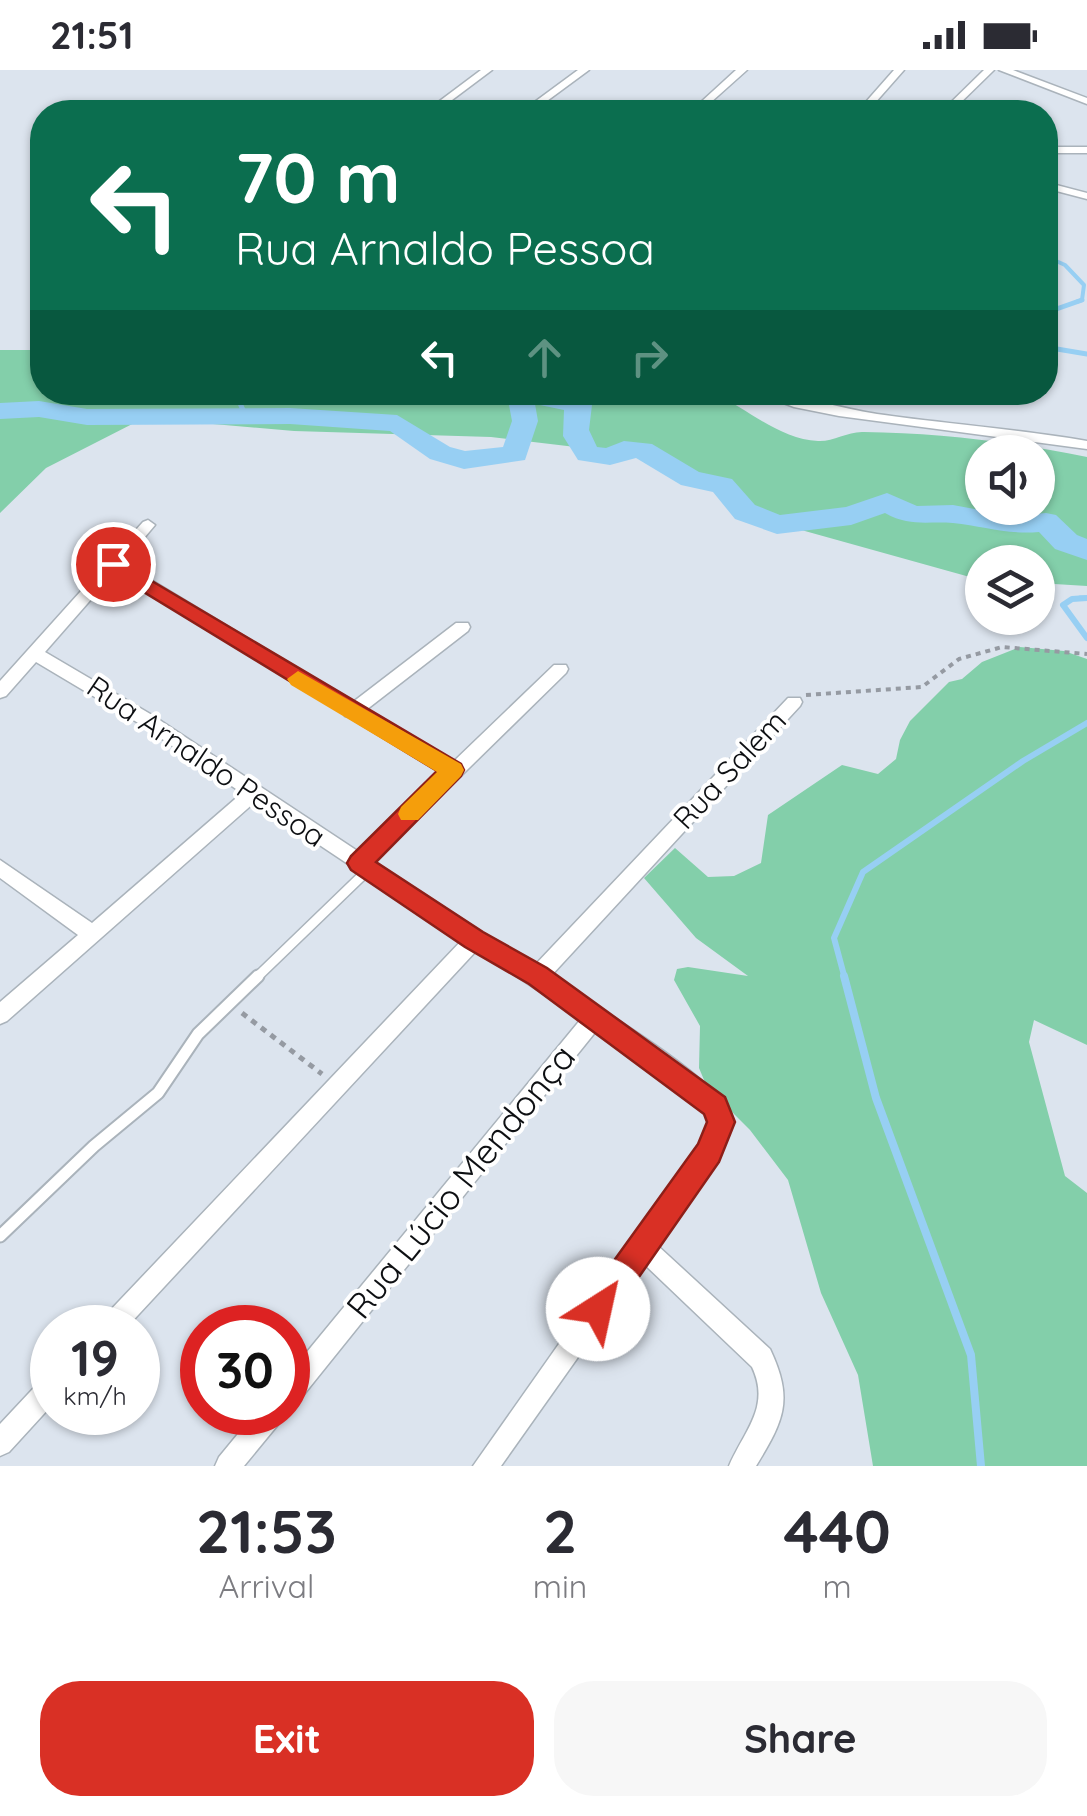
<!DOCTYPE html>
<meta charset="utf-8">
<style>
:root{--surface:#fff;--page:#f7f7f7;--text:#2b2b33;--muted:#7c7c81;--accent:#d93025}
body{margin:0;font-family:Quicksand,sans-serif;background:var(--page);color:var(--text);height:100vh;display:flex;flex-direction:column;font-size:38px;white-space:nowrap}
*{box-sizing:border-box;margin:0}
p{font-size:32px;color:var(--muted)}
.icon{flex:none;width:55px;height:55px;fill:none;stroke:currentColor;stroke-width:2;stroke-linecap:round;stroke-linejoin:round}
.map{position:relative;height:1396px;overflow:hidden}
.drawer{display:flex;flex-direction:column;background:var(--surface);flex:1}
.drawer>*{flex:none}
.top-card{position:absolute;left:30px;top:30px;width:1028px;height:305px;border-radius:40px;box-shadow:0 2px 8px #0004;background:#0b6e4f;color:#fff;overflow:hidden}
.buttons{position:absolute;left:965px;top:365px;display:grid;gap:20px}
.buttons a{display:grid;place-items:center;width:90px;height:90px;border-radius:50%;background:var(--surface);box-shadow:0 2px 8px #0004;font-size:50px}
.speed{position:absolute;left:30px;top:1235px;display:flex;gap:20px;font-size:50px;font-weight:700;text-align:center}
.speed>*{display:grid;place-content:center;width:130px;height:130px;border-radius:50%;background:var(--surface);box-shadow:0 2px 8px #0004;line-height:1}
.speed small{font-size:25px;font-weight:400}
.speed .limit{border:15px solid #d22;background:#fff;color:#111}
.pin{position:absolute;display:grid;place-items:center;width:85px;height:85px;color:#fff;margin:-42px;border:5px solid #fff;border-radius:50%;box-shadow:0 2px 10px #0007}
.me{position:absolute;width:110px;margin:-55px;rotate:35deg;stroke-linejoin:round;filter:drop-shadow(0 0 8px #0008)}
.turn{display:flex;align-items:center;gap:35px;height:210px;padding:0 40px;font-size:45px}
.turn .icon{width:130px;height:130px;stroke-width:2.5}
.turn b{display:block;font-size:70px;line-height:85px}
.lanes{display:flex;align-items:center;height:95px;padding:0 40px;background:#0003;justify-content:center;gap:50px;direction:ltr}
.lanes .off{opacity:.35}
.eta{display:flex;justify-content:space-evenly;align-items:center;height:170px;text-align:center}
.eta b{font-size:60px;font-weight:800;line-height:70px}
.primary-button{display:flex;gap:20px;margin-top:auto;padding:20px 40px}
.primary-button a{flex:1;height:115px;border-radius:40px;background:var(--accent);color:#fff;font-size:40px;font-weight:800;line-height:115px;text-align:center}
.primary-button a+a{background:var(--page);color:var(--text)}
.status{display:flex;justify-content:space-between;align-items:center;height:70px;padding:0 50px;background:var(--surface);direction:ltr}
.status svg{height:28px;fill:currentColor}
.map>svg:first-child{display:block}
.green{fill:#83cfaa;fill-rule:evenodd}
.lines{fill:none;stroke-linecap:round;stroke-linejoin:round}
.stream-far3{stroke:#97cff3;stroke-width:4}
.stream-far2{stroke:#97cff3;stroke-width:5}
.stream-far1{stroke:#97cff3;stroke-width:6}
.stream{stroke:#97cff3;stroke-width:8}
.river{fill:#97cff3;fill-rule:evenodd}
.service-far1-casing{stroke:#aab3bb;stroke-width:12}
.service-casing{stroke:#aab3bb;stroke-width:15}
.minor-casing{stroke:#aab3bb;stroke-width:3}
.path-far1{stroke:#959aa2;stroke-width:4;stroke-dasharray:5 5;stroke-linecap:butt}
.path{stroke:#959aa2;stroke-width:5;stroke-dasharray:6 6;stroke-linecap:butt}
.service-far1{stroke:#fff;stroke-width:9}
.service{stroke:#fff;stroke-width:11}
.minor{fill:#fff;fill-rule:evenodd}
.route{fill:#d93025;stroke:#8d1f18;stroke-width:2.5}
.slow{fill:#f59e0b}
.labels{text-anchor:middle;stroke-width:8;stroke-linejoin:round;paint-order:stroke}
.street-label{font-size:30px;fill:#0d0f12;stroke:#fff}
.near-street-label{font-size:35px;fill:#0d0f12;stroke:#fff}
</style>
<div class="status"><b>21:51</b><svg viewBox="0 0 49 12"><path d="M0 12V9h3v3zM5 12V6h3v6zM10 12V3h3v9zM15 12V0h3v12zM26 1h20v11H26zM47 4h2v5h-2z"/></svg></div>
<div class="map">
<svg width="1087" height="1396" viewBox="0 0 1087 1396">
<rect width="100%" height="100%" fill="#dce4ee"/>
<!-- green -->
<path class="green" d="M0,280H42V322L714,323C748,339 779,369 818,371C833,372 848,361 864,362C939,363 1014,372 1087,387V516L1038,513V492H982V509H977L769,451L660,387L491,367L294,361L144,348L46,398L0,443ZM982,382H1038V438H982Z
M1020,577L1064,581L1087,589V975L1034,950L1029,972L1065,1106L1087,1123V1396H873L858,1305L821,1223L788,1110L750,1060L707,1017L699,998L700,956L674,910L677,899L688,897L748,906L696,868L644,808L675,778L708,807L734,806L761,793L768,745L842,695L878,704L896,689L900,670L910,651L949,612L962,609L982,592Z"/>
<g class="lines">
<!-- stream-far3 -->
<path class="stream-far3" d="M1045,186L1065,195L1084,215L1082,230L1076,232"/>
<!-- stream-far2 -->
<path class="stream-far2" d="M1045,243L1082,230
M1045,277L1087,284
M235,322L247,349
M1080,528H1087"/>
<!-- stream-far1 -->
<path class="stream-far1" d="M1087,528L1072,529L1063,535L1087,568
M845,909L834,868L863,802L1023,691L1087,653"/>
<!-- stream -->
<path class="stream" d="M844,906L876,1028L971,1285L981,1396"/>
<!-- river -->
<path class="river" d="M516,322H558L588,329L592,335L589,360L597,377L606,378L624,371L652,374L699,402L732,409L755,435L780,445L846,437L887,423L917,436L953,435L1012,446L1046,443L1056,445L1077,465L1087,469V490L1055,479L1039,462C1008,465 983,456 953,453C926,451 910,457 885,443L851,455L777,464L735,449L713,422L681,415L636,388L610,395L578,390L563,366L564,340L535,334L538,351L525,390L464,399L430,389L390,361L290,354L87,355L39,347L0,349V333L39,331L87,339L290,338L397,345L450,377L465,381L503,377L512,351L508,330Z"/>
<defs>
<path id="service-far1" d="M255,909L369,799"/>
<path id="service" d="M0,1166L94,1076L158,1023L198,964L258,906"/>
<path id="minor" d="M481,0H492L436,42H425Z
M578,0H589L532,42H521Z
M736,0H747L700,42H690Z
M894,0H904L867,42H857Z
M984,0H994L951,42H941Z
M999,0H1013L1087,28V34Z
M1045,77H1087V83H1045Z
M1045,112L1087,123V129L1045,118Z
M754,322C794,322 836,338 877,344C947,354 1017,359 1087,371V379L839,346L794,337Z
M148,450L155,455L123,493L353,632L456,553H468L470,557L468,561L366,640L453,692L554,595H566L568,599L566,603L373,792L534,896L788,628H800L802,632L800,636L550,907C589,932 714,1006 731,1044C729,1090 684,1137 657,1175L770,1279C794,1330 784,1350 756,1396H729C744,1361 771,1337 752,1297L644,1194L501,1396H473L708,1062L709,1047L690,1027L597,960L297,1333L288,1336V1305L581,949L477,880L126,1258H97L101,1250L462,870L255,732L7,951L0,954V932L78,865L0,808V790L92,853L242,723L140,654L36,592L6,626L0,628V611L143,452ZM115,502L343,642L345,646L353,648L442,702L359,782L152,645L45,582Z
M52,1305V1335L9,1382L0,1386V1354L43,1308Z
M256,1342H284L281,1351L244,1396H215L219,1387Z"/>
</defs>
<!-- service-far1 casing -->
<use href="#service-far1" class="service-far1-casing"/>
<!-- service casing -->
<use href="#service" class="service-casing"/>
<!-- minor casing -->
<use href="#minor" class="minor-casing"/>
<!-- path-far1 -->
<path class="path-far1" d="M806,625L922,617L959,589L1002,577L1087,584"/>
<!-- path -->
<path class="path" d="M242,943L322,1004"/>
<!-- service-far1 -->
<use href="#service-far1" class="service-far1"/>
<!-- service -->
<use href="#service" class="service"/>
<!-- minor -->
<use href="#minor" class="minor"/>
</g>
<!-- route -->
<path class="route" d="M113,488L461,694L464,700L461,706L376,792L483,862L547,898L725,1027L735,1052L719,1092L609,1250L598,1254L587,1250L582,1239L587,1228L698,1074L707,1052L704,1044L529,914L465,877L351,800L347,793L351,786L437,701L106,499V490Z"/>
<!-- slow -->
<path class="slow" d="M298,601L461,694L464,700L461,706L418,750H401L398,744L401,737L437,702L291,615L287,609Z"/>
<g class="labels">
<!-- street labels -->
<g class="street-label">
<text transform="translate(206 692) rotate(34)" y="10">Rua Arnaldo Pessoa</text>
<text transform="translate(730 700) rotate(-47)" y="10">Rua Salem</text>
</g>
<!-- near-street labels -->
<g class="near-street-label">
<text transform="translate(461 1112) rotate(-51)" y="12">Rua Lúcio Mendonça</text>
</g>
</g>
</svg>
<div class="buttons">
<a><svg class="icon" aria-label="sound" viewBox="0 0 24 24"><path d="M4 9h4l5-4v14l-5-4H4zM17 9q2 3 0 6"/></svg></a>
<a><svg class="icon" aria-label="layers" viewBox="0 0 24 24"><path d="M12 4l9 5-9 5-9-5zM3 14l9 5 9-5"/></svg></a>
</div>
<div class="speed"><div>19<small>km/h</small></div><div class="limit">30</div></div>
<div class="pin" style="left:113px;top:494px;background:#d93025"><svg class="icon" aria-label="arrive" viewBox="0 0 24 24"><path d="M6 21V4h12l-3 4 3 4H6"/></svg></div>
<svg class="me" style="left:598px;top:1239px" viewBox="-20 -20 40 40"><circle r="19" fill="#fff"/><path d="M0-13L10 11 0 6-10 11z" fill="#d93025"/></svg>
<div class="top-card">
<div class="turn"><svg class="icon" aria-label="left" viewBox="0 0 24 24"><path d="M17 20v-9H6M10 6l-5 5 5 5"/></svg><div><b>70 m</b>Rua Arnaldo Pessoa</div></div>
<div class="lanes"><svg class="icon" aria-label="left" viewBox="0 0 24 24"><path d="M17 20v-9H6M10 6l-5 5 5 5"/></svg><svg class="icon off" aria-label="ahead" viewBox="0 0 24 24"><path d="M12 20V5M6 11l6-6 6 6"/></svg><svg class="icon off" aria-label="right" viewBox="0 0 24 24"><path d="M7 20v-9h11M14 6l5 5-5 5"/></svg></div>
</div>
</div>
<section class="drawer">
<div class="eta">
<div><b>21:53</b><p>Arrival</p></div>
<div><b>2</b><p>min</p></div>
<div><b>440</b><p>m</p></div>
</div>
<div class="primary-button"><a>Exit</a><a>Share</a></div>
</section>
